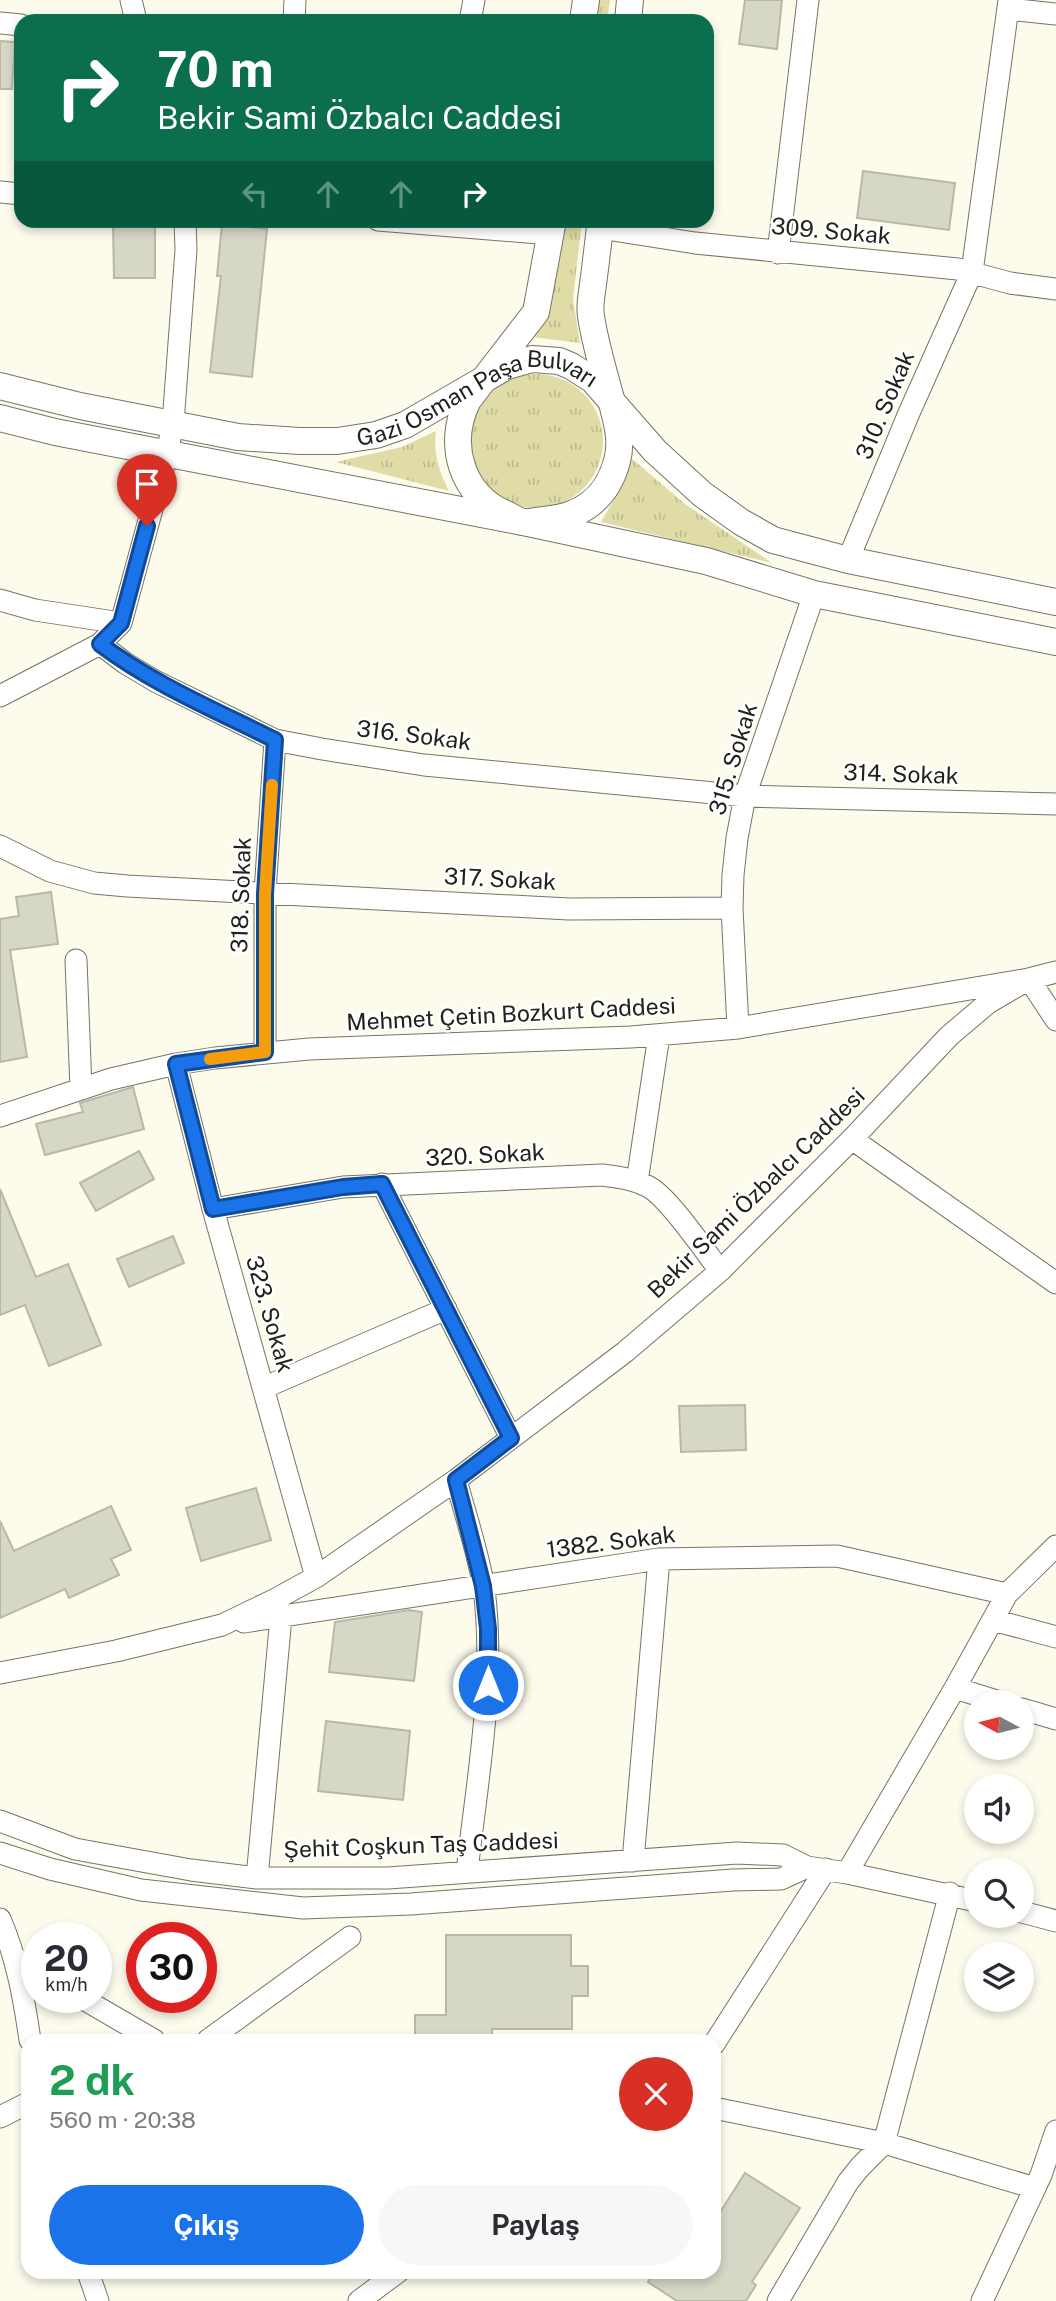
<!DOCTYPE html>
<html lang="tr">
<meta charset="utf-8">
<style>
:root{--surface:#fff;--page:#f7f7f7;--text:#2b2b33;--muted:#7c7c81;--accent:#1a73e8}
body{margin:0;font-family:"Public Sans",sans-serif;background:var(--page);color:var(--text);height:100vh;display:flex;flex-direction:column;font-size:26px;white-space:nowrap}
*{box-sizing:border-box;margin:0}
p{font-size:23px;color:var(--muted)}
.icon{flex:none;width:38px;height:38px;fill:none;stroke:currentColor;stroke-width:2;stroke-linecap:round;stroke-linejoin:round}
.map{position:relative;flex:1;overflow:hidden}
.side{position:absolute;left:21px;top:2034px;width:700px;height:245px;display:flex;flex-direction:column;background:var(--surface);border-radius:21px;box-shadow:0 4px 10px #0003}
.side>*{flex:none}
.banner{position:absolute;left:14px;top:14px;width:700px;height:214px;border-radius:21px;box-shadow:0 4px 10px #0003;background:#0b6e4f;color:#fff;overflow:hidden}
.needle{width:46px;rotate:277deg}
.controls{position:absolute;left:964px;top:1690px;display:grid;gap:14px}
.controls a{display:grid;place-items:center;width:70px;height:70px;border-radius:50%;background:var(--surface);box-shadow:0 4px 10px #0003;font-size:35px}
.speed{position:absolute;left:21px;top:1922px;display:flex;gap:14px;font-size:35px;font-weight:700;text-align:center}
.speed>*{display:grid;place-content:center;width:91px;height:91px;border-radius:50%;background:var(--surface);box-shadow:0 4px 10px #0003;line-height:1}
.speed small{font-size:18px;font-weight:400}
.speed .limit{border:10px solid #d22;background:#fff;color:#111}
.pin{position:absolute;display:grid;place-items:center;width:60px;height:60px;color:#fff;margin:-72px -30px;border-radius:50% 50% 50% 0;rotate:-45deg;box-shadow:0 0 7px #0007}
.pin .icon{rotate:45deg}
.me{position:absolute;width:77px;margin:-38px;rotate:0deg;stroke-linejoin:round;filter:drop-shadow(0 0 5px #0008)}
.turn{display:flex;align-items:center;gap:24px;height:147px;padding:0 28px;font-size:32px}
.turn .icon{width:91px;height:91px;stroke-width:2.5}
.turn b{display:block;font-size:49px;line-height:60px}
.lanes{display:flex;align-items:center;height:66px;padding:0 28px;background:#0003;justify-content:center;gap:35px;direction:ltr}
.lanes .off{opacity:.35}
.round{display:grid;place-items:center;flex:none;width:74px;height:74px;border-radius:37px;background:var(--page)}
.summary{display:flex;align-items:center;justify-content:space-between;height:119px;padding:0 28px}
h1{font-size:42px;font-weight:700;line-height:52px;color:#1e9e55}
.primary-button{display:flex;gap:14px;margin-top:auto;padding:14px 28px}
.primary-button a{flex:1;height:80px;border-radius:42px;background:var(--accent);color:#fff;font-size:28px;font-weight:700;line-height:80px;text-align:center}
.primary-button a+a{background:var(--page);color:var(--text)}
.map>svg:first-child{display:block}
.grass{fill:url(#grass-tufts)}
.building{fill:#d7d7c8;stroke:#b8b8a9;stroke-width:2}
.lines{fill:none;stroke-linecap:round;stroke-linejoin:round}
.minor-casing{stroke:#757567;stroke-width:23}
.major-casing{stroke:#757567;stroke-width:28}
.minor{stroke:#fff;stroke-width:21}
.major{stroke:#fff;stroke-width:26}
.route-casing{stroke:#114b97;stroke-width:18}
.route{stroke:#1a73e8;stroke-width:12}
.slow{stroke:#f59e0b;stroke-width:12}
.labels{text-anchor:middle;stroke-width:5;stroke-linejoin:round;paint-order:stroke}
.street-label{font-size:23px;fill:#22221d;stroke:#fff}
</style>
<div class="map">
<svg width="1056" height="2301" viewBox="0 0 1056 2301">
<defs>
<pattern id="grass-tufts" width="24" height="20" patternUnits="userSpaceOnUse" patternTransform="scale(1.75)"><rect width="24" height="20" fill="#dfdca7"/><path d="M3 7l-1-3M5 7V3M7 7l1-3M15 17l-1-3M17 17v-4M19 17l1-3" fill="none" stroke="#bfbc8f"/></pattern>
</defs>
<rect width="100%" height="100%" fill="#fcfbec"/>
<!-- grass -->
<path class="grass" d="M593,0H610L607,21H590Z
M563,221H582L573,299L580,343L533,337Z
M469 441a67 67 0 1 1 134 0a67 67 0 1 1-134 0Z
M436,431C433,453 439,472 449,491L336,462L402,447Z
M630,457L685,504L772,563L601,522L615,498Z"/>
<!-- building -->
<path class="building" d="M745,0H782L777,49L739,44Z
M0,41L15,42L12,89H0Z
M863,171L955,183L949,230L857,218Z
M113,224H155V278H114Z
M222,224L267,229L252,377L210,372L221,276H217Z
M51,892L58,944L10,950L27,1057L0,1062V919L19,916L16,897Z
M133,1087L144,1129L45,1155L36,1124L83,1112L80,1103Z
M139,1151L154,1179L96,1211L80,1183Z
M0,1189L36,1277L68,1264L101,1345L49,1366L25,1305L0,1315Z
M173,1236L184,1263L129,1287L117,1259Z
M745,1405L746,1450L681,1452L679,1406Z
M256,1488L271,1540L201,1561L186,1508Z
M111,1506L131,1550L111,1559L119,1575L69,1598L65,1589L0,1618V1521L14,1551Z
M409,1610L422,1612L414,1681L329,1672L335,1622Z
M326,1721L410,1731L403,1800L318,1791Z
M446,1935H571V1966H588V1996H572V2029H492V2040H415V2015H446Z
M745,2173L800,2208L752,2282L756,2285L746,2301H677L648,2282L654,2272H714V2222Z"/>
<g class="lines">
<defs>
<path id="minor" d="M131,0L136,21
M1008,9L1056,14
M294,21L295,0
M470,21L474,0
M0,23L21,25
M0,192L21,194
M378,220L551,234
M600,228L695,243L958,269L1010,283L1056,289
M778,253L808,0
M848,560L909,413L972,272L1009,0
M0,600L35,610L121,623
M100,644L125,663L155,681L275,740L322,749L424,765L745,796L1056,804
M0,696L100,644L121,623L167,454L173,423L186,250L185,220
M0,846L50,871L94,883L127,886L569,909L732,908
M76,960L81,1089
M738,1028L732,908L733,875L737,838L745,796L814,594
M265,1052V893L275,740
M176,1064L213,1209L316,1577
M0,1116L111,1079L176,1064L215,1058L309,1049L631,1037L738,1028L1029,979L1056,1020
M852,1139L1056,1283
M637,1182L659,1035
M382,1184L511,1438
M213,1209L343,1187L602,1175C619,1177 634,1179 649,1187C669,1198 705,1251 720,1271
M263,1388L446,1309
M456,1480C465,1514 479,1555 484,1589C496,1683 477,1779 467,1872
M993,1620L1056,1637
M244,1622L659,1559L837,1556L1007,1594
M0,1673L116,1651L222,1625L274,1600L316,1577L456,1480L625,1352L720,1271L852,1139L949,1036L988,1003L1029,979L1056,972
M955,1688L1003,1703
M1022,1709L1056,1719
M0,1821L75,1849L191,1870L257,1878H388L737,1853L783,1855L807,1867L847,1873L976,1901
M0,1853L50,1869L141,1890L303,1908L411,1904L733,1880L781,1879L807,1867
M633,1861L659,1559
M847,1873L955,1688L1007,1594L1056,1546
M257,1878L281,1617
M1022,1912L1056,1921
M0,1919C17,1958 24,1999 30,2040
M14,1957L37,1971
M80,1997L154,2040
M208,2040L350,1937
M714,2044L826,1869
M714,2108L884,2143L1035,2188
M0,2117L28,2103
M88,2272L98,2301
M359,2301L398,2272
M778,2301L848,2182L860,2167L884,2143L950,1893
M982,2301L1041,2175L1056,2131"/>
<g id="major">
<path d="M583,21L586,0"/>
<path d="M628,21L630,0"/>
<path d="M553,220L536,312L468,400C446,444 461,496 508,515C512,517 518,521 523,522C529,523 538,520 544,520C581,517 607,499 617,461C623,439 616,420 611,399C604,372 595,344 591,316C589,306 592,294 593,284C596,263 598,242 601,220"/>
<path id="s1" d="M0,386L80,406L238,437L300,441H337L376,435L405,425L507,366L532,359L559,361L571,366L593,380L655,451L702,494L741,522L773,540L848,560L1056,602"/>
<path d="M0,418L55,432L523,522L706,561L814,594L1056,642"/>
</g>
</defs>
<!-- minor casing -->
<use href="#minor" class="minor-casing"/>
<!-- major casing -->
<use href="#major" class="major-casing"/>
<!-- minor -->
<use href="#minor" class="minor"/>
<!-- major -->
<use href="#major" class="major"/>
</g>
<g class="lines">
<defs>
<path id="route" d="M147,526L121,623L100,644C153,684 215,710 275,740L265,894V1052L176,1064L213,1209L343,1187L382,1184L511,1438L456,1480L483,1586L488,1629V1685"/>
</defs>
<!-- route casing -->
<use href="#route" class="route-casing"/>
<!-- route -->
<use href="#route" class="route"/>
<!-- slow -->
<path class="slow" d="M210,1059L265,1052V894L272,785"/>
</g>
<g class="labels">
<!-- street labels -->
<g class="street-label">
<text transform="translate(831 231) rotate(5)" y="8">309. Sokak</text>
<text transform="translate(885 405) rotate(-67)" y="8">310. Sokak</text>
<text dy="8" stroke="none"><textPath href="#s1" startOffset="494">Gazi Osman Paşa Bulvarı</textPath></text>
<text transform="translate(414 735) rotate(7)" y="8">316. Sokak</text>
<text transform="translate(733 759) rotate(-73)" y="8">315. Sokak</text>
<text transform="translate(901 774) rotate(2)" y="8">314. Sokak</text>
<text transform="translate(500 879) rotate(3)" y="8">317. Sokak</text>
<text transform="translate(241 895) rotate(-88)" y="8">318. Sokak</text>
<text transform="translate(511 1014) rotate(-3)" y="8">Mehmet Çetin Bozkurt Caddesi</text>
<text transform="translate(485 1155) rotate(-3)" y="8">320. Sokak</text>
<text transform="translate(756 1193) rotate(-44)" y="8">Bekir Sami Özbalcı Caddesi</text>
<text transform="translate(270 1314) rotate(74)" y="8">323. Sokak</text>
<text transform="translate(611 1542) rotate(-7)" y="8">1382. Sokak</text>
<text transform="translate(421 1845) rotate(-2)" y="8">Şehit Coşkun Taş Caddesi</text>
</g>
</g>
</svg>
<div class="controls">
<a><svg class="needle" viewBox="-14 -14 28 28"><path d="M0-13l5 13h-10z" fill="#e53935"/><path d="M0 13l5-13h-10z" fill="#7c7c81"/></svg></a>
<a><svg class="icon" aria-label="sound" viewBox="0 0 24 24"><path d="M4 9h4l5-4v14l-5-4H4zM17 9q2 3 0 6"/></svg></a>
<a><svg class="icon" aria-label="search" viewBox="0 0 24 24"><circle cx="10" cy="10" r="6"/><path d="M15 15l6 6"/></svg></a>
<a><svg class="icon" aria-label="layers" viewBox="0 0 24 24"><path d="M12 4l9 5-9 5-9-5zM3 14l9 5 9-5"/></svg></a>
</div>
<div class="speed"><div>20<small>km/h</small></div><div class="limit">30</div></div>
<div class="pin" style="left:147px;top:526px;background:#d93025"><svg class="icon" aria-label="arrive" viewBox="0 0 24 24"><path d="M6 21V4h12l-3 4 3 4H6"/></svg></div>
<svg class="me" style="left:488px;top:1685px" viewBox="-20 -20 40 40"><circle r="17" fill="#1a73e8" stroke="#fff" stroke-width="3"/><path d="M0-11L8 9 0 5-8 9z" fill="#fff"/></svg>
<div class="banner">
<div class="turn"><svg class="icon" aria-label="right" viewBox="0 0 24 24"><path d="M7 20v-9h11M14 6l5 5-5 5"/></svg><div><b>70 m</b>Bekir Sami Özbalcı Caddesi</div></div>
<div class="lanes"><svg class="icon off" aria-label="left" viewBox="0 0 24 24"><path d="M17 20v-9H6M10 6l-5 5 5 5"/></svg><svg class="icon off" aria-label="ahead" viewBox="0 0 24 24"><path d="M12 20V5M6 11l6-6 6 6"/></svg><svg class="icon off" aria-label="ahead" viewBox="0 0 24 24"><path d="M12 20V5M6 11l6-6 6 6"/></svg><svg class="icon" aria-label="right" viewBox="0 0 24 24"><path d="M7 20v-9h11M14 6l5 5-5 5"/></svg></div>
</div>
<section class="side">
<div class="summary"><div><h1>2 dk</h1><p>560 m · 20:38</p></div><a class="round" style="background:#d93025;color:#fff"><svg class="icon" aria-label="close" viewBox="0 0 24 24"><path d="M6 6l12 12M18 6L6 18"/></svg></a></div>
<div class="primary-button"><a>Çıkış</a><a>Paylaş</a></div>
</section>
</div>
